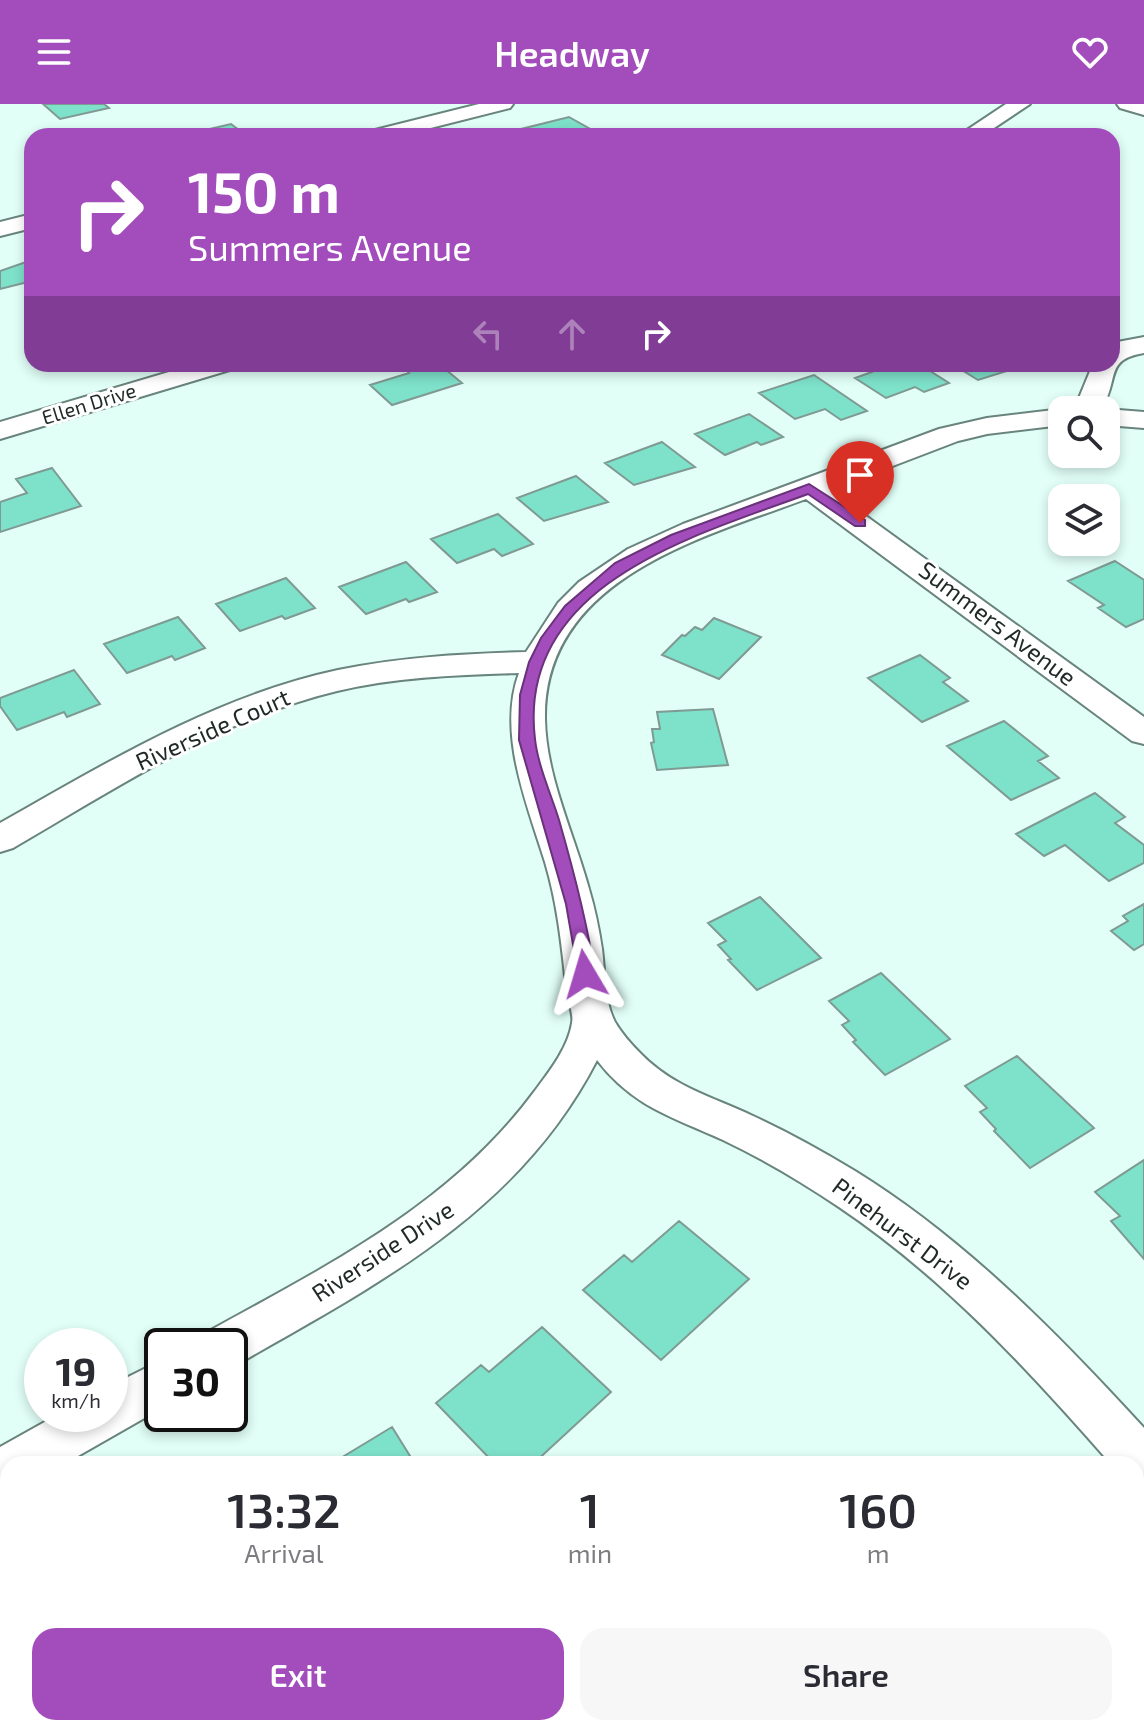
<!DOCTYPE html>
<style>
:root{--surface:#fff;--page:#f7f7f7;--text:#2b2b33;--muted:#7c7c81;--accent:#a24dbb}
body{margin:0;font-family:"Exo 2",sans-serif;background:var(--page);color:var(--text);height:100vh;display:flex;flex-direction:column;font-size:30px;white-space:nowrap}
*{box-sizing:border-box;margin:0}
p{font-size:26px;color:var(--muted)}
.icon{flex:none;width:44px;height:44px;fill:none;stroke:currentColor;stroke-width:2;stroke-linecap:round;stroke-linejoin:round}
.map{position:relative;flex:1;overflow:hidden}
.side{position:absolute;left:0px;top:1352px;width:1144px;height:280px;display:flex;flex-direction:column;background:var(--surface);border-radius:24px 24px 0 0;box-shadow:0 4px 12px #0003}
.side>*{flex:none}
.banner{position:absolute;left:24px;top:24px;width:1096px;height:244px;border-radius:24px;box-shadow:0 4px 12px #0003;background:#a24dbb;color:#fff;overflow:hidden}
.buttons{position:absolute;left:1048px;top:292px;display:grid;gap:16px}
.buttons a{display:grid;place-items:center;width:72px;height:72px;border-radius:16px;background:var(--surface);box-shadow:0 4px 12px #0003;font-size:40px}
.speed{position:absolute;left:24px;top:1224px;display:flex;gap:16px;font-size:40px;font-weight:700;text-align:center}
.speed>*{display:grid;place-content:center;width:104px;height:104px;border-radius:50%;background:var(--surface);box-shadow:0 4px 12px #0003;line-height:1}
.speed small{font-size:20px;font-weight:400}
.speed .limit{border:4px solid #111;border-radius:12px;background:#fff;color:#111}
.pin{position:absolute;display:grid;place-items:center;width:68px;height:68px;color:#fff;margin:-82px -34px;border-radius:50% 50% 50% 0;rotate:-45deg;box-shadow:0 0 8px #0007}
.pin .icon{rotate:45deg}
.me{position:absolute;width:88px;margin:-44px;rotate:353deg;stroke-linejoin:round;filter:drop-shadow(0 0 6px #0008)}
.turn{display:flex;align-items:center;gap:28px;height:168px;padding:0 32px;font-size:36px}
.turn .icon{width:104px;height:104px;stroke-width:2.5}
.turn b{display:block;font-size:56px;line-height:68px}
.lanes{display:flex;align-items:center;height:76px;padding:0 32px;background:#0003;justify-content:center;gap:40px;direction:ltr}
.lanes .off{opacity:.35}
.eta{display:flex;justify-content:space-evenly;align-items:center;height:136px;text-align:center}
.eta b{font-size:48px;font-weight:600;line-height:56px}
.button{display:flex;gap:16px;margin-top:auto;padding:16px 32px}
.button a{flex:1;height:92px;border-radius:24px;background:var(--accent);color:#fff;font-size:32px;font-weight:600;line-height:92px;text-align:center}
.button a+a{background:var(--page);color:var(--text)}
header{display:flex;justify-content:space-between;align-items:center;height:104px;padding:0 32px;background:var(--accent);color:#fff;font-size:36px;font-weight:600}
.map>svg:first-child{display:block}
.building{fill:#7ee1ca;stroke:#7f9a93;stroke-width:2}
.lines{fill:none;stroke-linecap:round;stroke-linejoin:round}
.street-casing{stroke:#69847d;stroke-width:4}
.street{fill:#fff;fill-rule:evenodd}
.route{fill:#a24dbb;stroke:#69327a;stroke-width:2}
.labels{text-anchor:middle;stroke-width:6;stroke-linejoin:round;paint-order:stroke}
.far-street-label{font-size:20px;fill:#1f2927;stroke:#fff}
.street-label{font-size:24px;fill:#1f2927;stroke:#fff}
</style>
<header><svg class="icon" aria-label="menu" viewBox="0 0 24 24"><path d="M4 6h16M4 12h16M4 18h16"/></svg>Headway<svg class="icon" aria-label="heart" viewBox="0 0 24 24"><path d="M12 20l-8-8c-3-5 5-10 8-4 3-6 11-1 8 4z"/></svg></header>
<div class="map">
<svg width="1144" height="1632" viewBox="0 0 1144 1632">
<rect width="100%" height="100%" fill="#e1fff7"/>
<!-- building -->
<path class="building" d="M43,0H104L109,4L60,15Z
M569,13L592,26L570,32H532L521,25Z
M231,20L247,32H179Z
M32,156V177L0,185V167Z
M399,260H439L462,279L392,301L370,281L409,269Z
M894,260H919L949,279L924,288L915,283L886,294L855,274Z
M952,260H1029L978,276Z
M814,271L867,307L841,316L825,305L795,315L759,289Z
M749,310L783,333L761,341L757,338L725,351L695,330Z
M662,338L695,363L634,381L605,359Z
M52,364L81,402L0,428V398L27,389L16,375Z
M576,372L608,398L544,417L517,394Z
M498,410L533,440L502,452L494,445L457,459L431,435Z
M1115,457L1144,476V515L1126,523L1098,504L1104,501L1068,477Z
M406,458L437,488L409,498L406,495L366,510L339,483Z
M286,474L315,504L285,515L282,512L240,527L216,500Z
M178,513L205,544L175,556L172,552L127,569L104,540Z
M714,514L761,533L719,575L662,551L682,531L685,532L695,523L702,526Z
M920,551L950,574L943,578L968,597L922,618L868,574Z
M74,566L100,600L67,613L64,608L17,626L0,602V594Z
M713,605L728,661L657,666L651,639L654,638L652,625H660L657,608Z
M1004,617L1048,652L1038,657L1059,674L1011,696L947,642Z
M1095,689L1125,713L1115,719L1144,741V759L1109,777L1065,741L1044,752L1016,730Z
M760,793L821,854L757,886L728,856L731,855L718,841L726,837L708,819Z
M1144,800V840L1134,846L1111,827L1128,817L1123,812Z
M881,869L950,935L885,971L853,938L856,936L842,921L849,917L829,897Z
M1017,952L1094,1024L1030,1064L994,1027L996,1025L980,1008L987,1004L965,982Z
M1144,1056V1155L1111,1117L1120,1112L1095,1088Z
M679,1117L749,1175L661,1256L583,1186L624,1151L632,1158Z
M542,1223L611,1288L533,1360H495L436,1299L481,1261L489,1268Z
M392,1323L415,1360H331Z
M8,1546V1624H71L75,1632H0V1551Z"/>
<g class="lines">
<defs>
<path id="street" d="M479,0H513L510,4L399,32H364L367,28Z
M1006,0H1030L982,32H958Z
M1117,0H1144V11L1120,4Z
M32,110V124L0,132V118Z
M1144,233V249C1102,256 1121,277 1100,306H1074L1093,260H1112V239Z
M196,260H237L233,265L0,335V318Z
M1062,305L1066,306H1062V321L987,330L958,337L830,386L1144,613V640L1132,637L806,395C701,434 543,475 545,615C546,673 574,730 589,785C595,805 599,825 602,845C605,869 604,897 615,918C622,930 632,941 641,950C673,983 713,993 753,1012C788,1028 822,1047 855,1067C965,1135 1057,1229 1144,1324V1384L1136,1381V1360H1111C1029,1266 943,1173 839,1103C802,1078 763,1055 723,1036C673,1013 633,1003 597,956C520,1106 383,1177 243,1257L230,1262V1242H202L209,1227C329,1161 451,1100 534,988C549,968 568,944 572,919C574,909 568,899 567,890C562,845 558,801 545,758C527,700 497,629 519,569C458,571 396,573 337,587C220,615 116,684 13,744L0,748V719C108,658 216,592 338,566C400,553 463,550 526,548L558,499L579,478L628,445L683,420L939,325L987,314Z
M1106,305L1144,308V324L1106,321V306H1102Z
M162,1256V1304L64,1360H8V1380L0,1377V1343L59,1310H110V1282Z
M1144,1569V1627L1136,1632H1073L1076,1624H1136V1573Z"/>
</defs>
<!-- street casing -->
<use href="#street" class="street-casing"/>
<!-- street -->
<use href="#street" class="street"/>
</g>
<!-- route -->
<path class="route" d="M809,380L865,416V422H855L808,390C696,431 516,480 535,635C538,662 551,690 559,716C574,768 587,817 595,870L585,877L579,875L566,800L519,636L520,591L529,558L541,534L565,502L615,459L671,431Z"/>
<g class="labels">
<!-- far-street labels -->
<g class="far-street-label">
<text transform="translate(89 300) rotate(-17)" y="7">Ellen Drive</text>
</g>
<!-- street labels -->
<g class="street-label">
<text transform="translate(997 520) rotate(37)" y="8">Summers Avenue</text>
<text transform="translate(213 626) rotate(-24)" y="8">Riverside Court</text>
<text transform="translate(902 1130) rotate(37)" y="8">Pinehurst Drive</text>
<text transform="translate(383 1148) rotate(-33)" y="8">Riverside Drive</text>
</g>
</g>
</svg>
<div class="buttons">
<a><svg class="icon" aria-label="search" viewBox="0 0 24 24"><circle cx="10" cy="10" r="6"/><path d="M15 15l6 6"/></svg></a>
<a><svg class="icon" aria-label="layers" viewBox="0 0 24 24"><path d="M12 4l9 5-9 5-9-5zM3 14l9 5 9-5"/></svg></a>
</div>
<div class="speed"><div>19<small>km/h</small></div><div class="limit">30</div></div>
<div class="pin" style="left:860px;top:419px;background:#d93025"><svg class="icon" aria-label="arrive" viewBox="0 0 24 24"><path d="M6 21V4h12l-3 4 3 4H6"/></svg></div>
<svg class="me" style="left:585px;top:870px" viewBox="-20 -20 40 40"><path d="M0-17L14 15 0 8-14 15z" fill="#a24dbb" stroke="#fff" stroke-width="4"/></svg>
<div class="banner">
<div class="turn"><svg class="icon" aria-label="right" viewBox="0 0 24 24"><path d="M7 20v-9h11M14 6l5 5-5 5"/></svg><div><b>150 m</b>Summers Avenue</div></div>
<div class="lanes"><svg class="icon off" aria-label="left" viewBox="0 0 24 24"><path d="M17 20v-9H6M10 6l-5 5 5 5"/></svg><svg class="icon off" aria-label="ahead" viewBox="0 0 24 24"><path d="M12 20V5M6 11l6-6 6 6"/></svg><svg class="icon" aria-label="right" viewBox="0 0 24 24"><path d="M7 20v-9h11M14 6l5 5-5 5"/></svg></div>
</div>
<section class="side">
<div class="eta">
<div><b>13:32</b><p>Arrival</p></div>
<div><b>1</b><p>min</p></div>
<div><b>160</b><p>m</p></div>
</div>
<div class="button"><a>Exit</a><a>Share</a></div>
</section>
</div>
